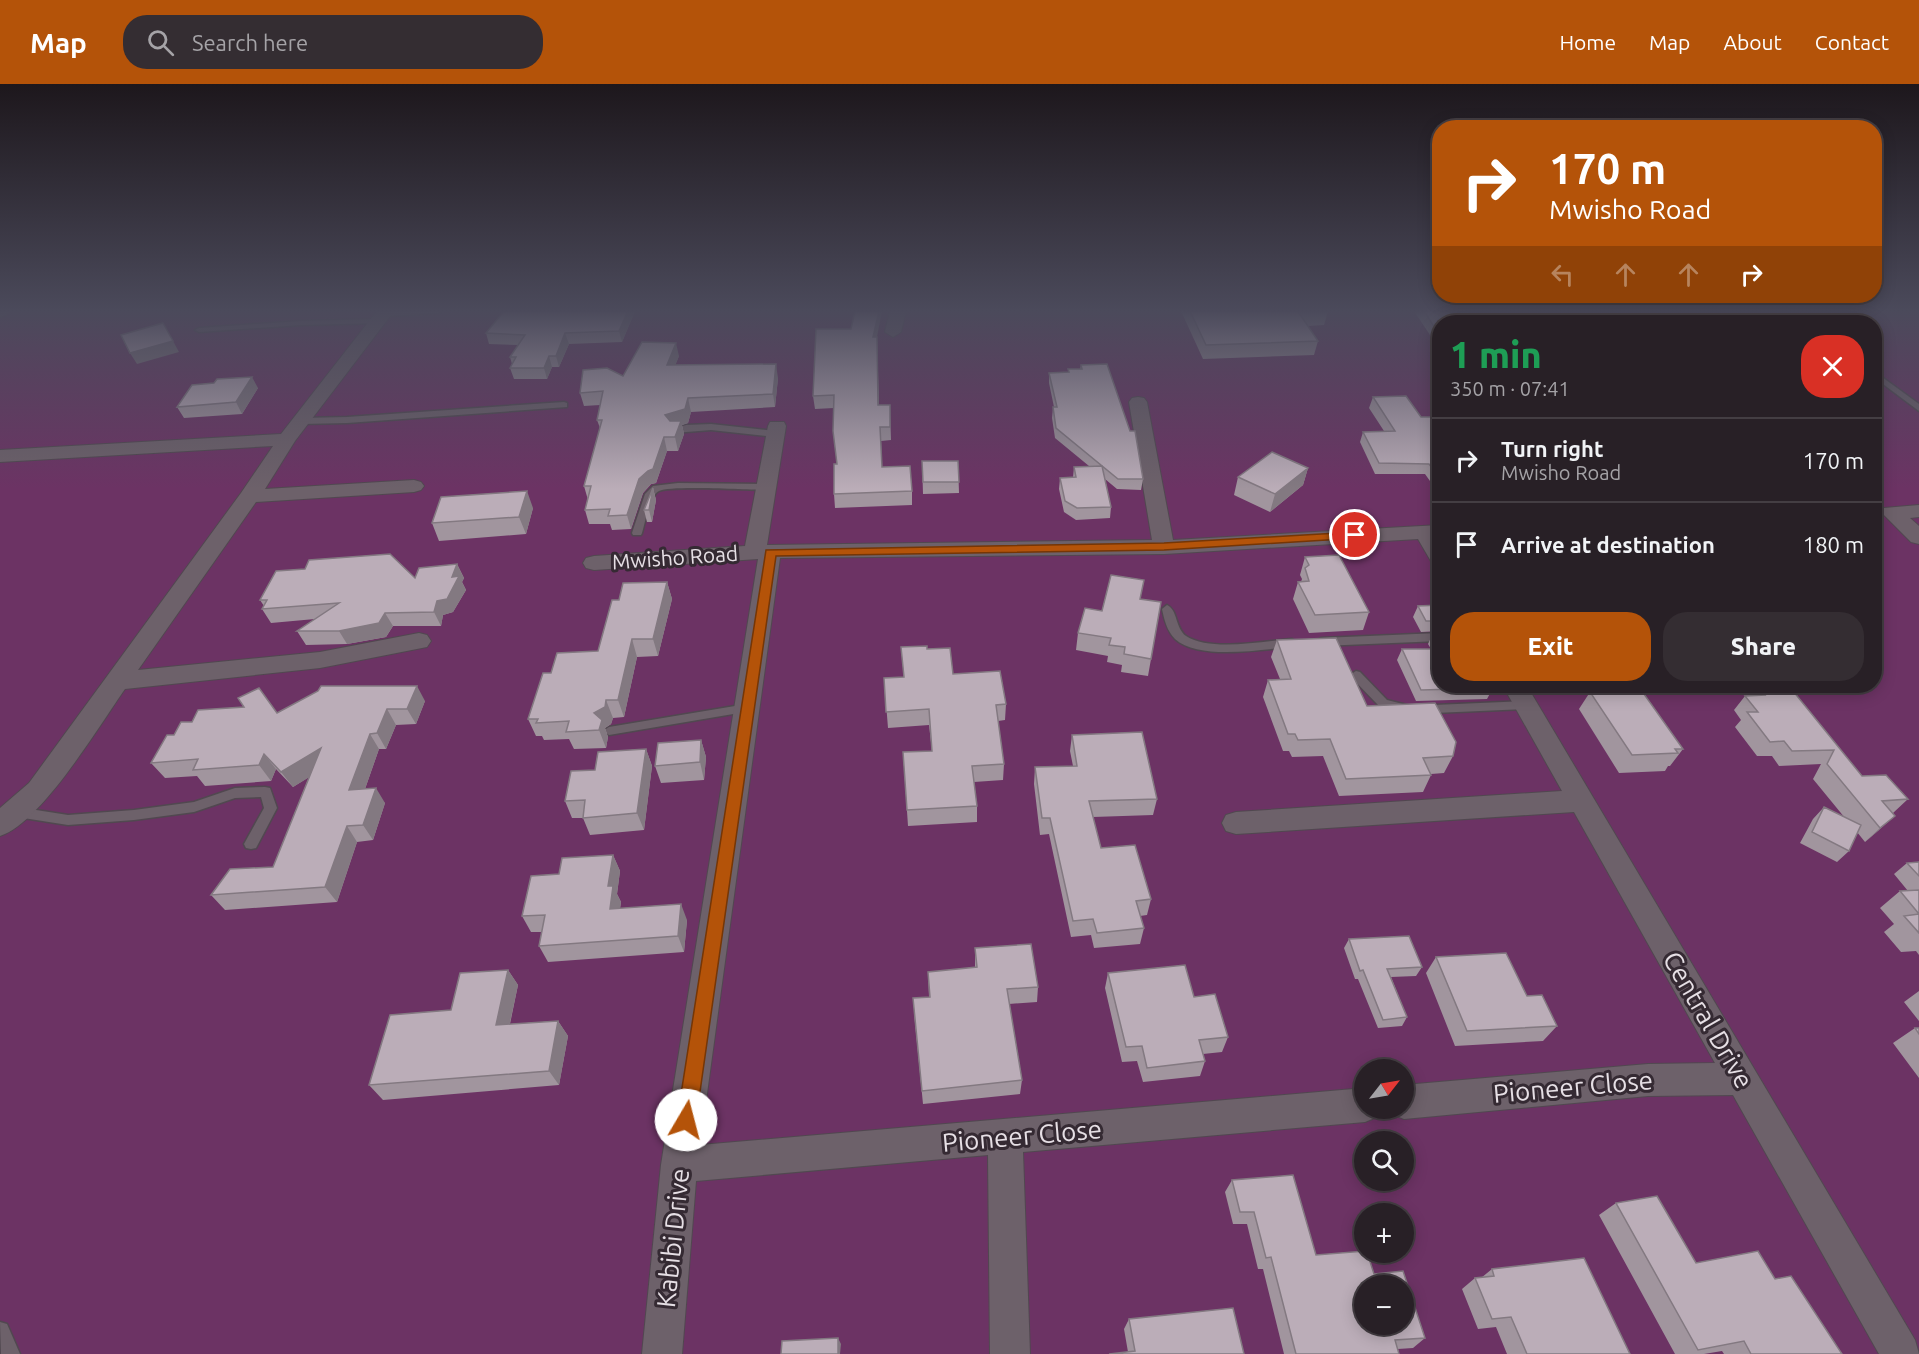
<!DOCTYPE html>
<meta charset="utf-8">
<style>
:root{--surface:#282026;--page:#342d32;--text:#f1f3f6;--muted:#a5a3a7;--line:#443e43;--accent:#b45309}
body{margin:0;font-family:Ubuntu,sans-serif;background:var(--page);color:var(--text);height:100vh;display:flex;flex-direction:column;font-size:22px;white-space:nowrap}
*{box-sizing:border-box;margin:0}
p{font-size:20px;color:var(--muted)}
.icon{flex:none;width:33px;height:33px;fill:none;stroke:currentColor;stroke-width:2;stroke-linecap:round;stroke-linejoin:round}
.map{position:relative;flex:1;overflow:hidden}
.panel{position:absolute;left:1432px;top:231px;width:450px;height:378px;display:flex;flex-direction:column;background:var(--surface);border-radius:24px;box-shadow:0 3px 15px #0003,0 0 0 2px var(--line)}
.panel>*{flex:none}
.top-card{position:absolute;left:1432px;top:36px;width:450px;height:183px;border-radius:24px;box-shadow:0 3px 15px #0003,0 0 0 2px var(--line);background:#b45309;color:#fff;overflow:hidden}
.needle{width:39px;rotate:59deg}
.controls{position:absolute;left:1354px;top:975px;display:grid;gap:12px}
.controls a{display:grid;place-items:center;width:60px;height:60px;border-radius:50%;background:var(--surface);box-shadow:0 3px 15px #0003,0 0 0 2px var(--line);font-size:30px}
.pin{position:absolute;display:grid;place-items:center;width:51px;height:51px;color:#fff;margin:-26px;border:3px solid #fff;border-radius:50%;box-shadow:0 2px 6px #0007}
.me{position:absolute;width:66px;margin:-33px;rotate:8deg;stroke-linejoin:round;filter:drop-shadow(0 0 4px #0008)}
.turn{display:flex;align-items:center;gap:21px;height:126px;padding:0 18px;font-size:27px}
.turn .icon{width:78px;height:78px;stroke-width:2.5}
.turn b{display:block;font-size:42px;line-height:51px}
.lanes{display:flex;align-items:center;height:57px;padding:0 18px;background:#0003;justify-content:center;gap:30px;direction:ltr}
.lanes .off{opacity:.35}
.round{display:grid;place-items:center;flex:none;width:63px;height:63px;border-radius:24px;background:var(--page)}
.overview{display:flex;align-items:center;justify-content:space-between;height:102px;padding:0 18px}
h1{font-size:36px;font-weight:800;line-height:45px;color:#1e9e55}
.primary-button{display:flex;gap:12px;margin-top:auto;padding:12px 18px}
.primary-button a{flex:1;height:69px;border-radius:24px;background:var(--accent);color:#fff;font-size:24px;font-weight:800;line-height:69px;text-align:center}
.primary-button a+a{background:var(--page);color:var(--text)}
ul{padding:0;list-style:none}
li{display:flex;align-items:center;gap:18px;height:84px;padding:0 18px;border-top:2px solid var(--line)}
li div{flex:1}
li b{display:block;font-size:22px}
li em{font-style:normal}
header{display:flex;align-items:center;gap:36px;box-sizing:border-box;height:84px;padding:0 30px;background:var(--accent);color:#fff}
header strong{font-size:28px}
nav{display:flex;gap:33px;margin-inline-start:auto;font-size:21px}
.search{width:420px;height:54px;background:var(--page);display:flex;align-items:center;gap:15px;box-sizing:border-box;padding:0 21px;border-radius:24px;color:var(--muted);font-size:22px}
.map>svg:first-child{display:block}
.green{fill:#6c3364;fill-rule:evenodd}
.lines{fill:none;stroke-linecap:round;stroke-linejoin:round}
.lane-casing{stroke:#514850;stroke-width:3}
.street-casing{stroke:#514850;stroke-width:2}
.lane{fill:#6d616a;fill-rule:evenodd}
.street{fill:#6d616a;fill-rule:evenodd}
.wall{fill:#a1959e}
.shaded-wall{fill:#837981}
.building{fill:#bbadb8;stroke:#837981;stroke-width:1.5;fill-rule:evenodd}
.route{fill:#b45309;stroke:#753606;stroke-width:1.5}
.labels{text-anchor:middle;stroke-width:6;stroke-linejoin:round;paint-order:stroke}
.street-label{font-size:21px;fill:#e6dfe5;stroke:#352a33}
.near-street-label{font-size:26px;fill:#e6dfe5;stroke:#352a33}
</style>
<header>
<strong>Map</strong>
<div class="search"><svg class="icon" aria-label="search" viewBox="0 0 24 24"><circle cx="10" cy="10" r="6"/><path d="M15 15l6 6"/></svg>Search here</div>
<nav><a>Home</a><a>Map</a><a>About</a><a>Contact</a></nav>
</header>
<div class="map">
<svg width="1919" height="1270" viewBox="0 0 1919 1270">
<rect width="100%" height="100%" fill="#352a33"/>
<!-- green -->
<path class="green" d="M0,227H1919V1270H9L0,1249ZM1440,238H1875V602H1440ZM1365,986H1404V1024H1365ZM1365,1058H1404V1096H1365ZM1365,1130H1404V1168H1365ZM1365,1202H1404V1240H1365Z"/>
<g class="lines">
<defs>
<path id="lane" d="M442,227L438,229L385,232L381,230L392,227Z
M1459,227H1467L1476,238H1468Z
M379,235H382V239L301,241L199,248L195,246L199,244L301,237Z
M1548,236H1553L1557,238H1547Z
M1875,288L1919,320V327L1875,294Z
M564,318L567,319V323L347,339L301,340L297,337L301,334L347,333Z
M711,340L775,347L779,350L775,353L711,346L674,349L670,346L686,341Z
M678,399L766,400L771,403L766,406C748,406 671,401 659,407C650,411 645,439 642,449L641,451H633L632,449L645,410L653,402Z
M1167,521C1178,526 1175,544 1186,552C1210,568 1264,557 1292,555L1298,559L1292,563C1262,565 1199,577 1175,555C1167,547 1164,535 1162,525Z
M1440,549V557L1321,562L1315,558L1321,554Z
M1356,587L1360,588L1387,616L1411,622L1527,617L1533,621L1527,625L1411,630L1379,622L1352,594L1350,591Z
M747,620L753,624L751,627L609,651L603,647L609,643Z
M265,703L270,704L277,724L256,764L251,765L246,764L244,760L264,724L261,713L235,714L194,728L134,736L68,741L17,733L12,732L11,728L12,724L17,723L68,731L134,726L194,718L235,704Z
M0,1238L7,1240L20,1270H1Z"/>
<path id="street" d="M0,227H9L6,231L0,233Z
M377,227H394L295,357L265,405L414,396L421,398L424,402L421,406L414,408L256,418L138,586L320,568L419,549L427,551L431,557L427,563L320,584L125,605C99,642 41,739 0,752V724L29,699L241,409L273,362L0,378V366L281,350Z
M890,227H906L901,248L893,253L885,248Z
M1138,313L1144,314L1147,318L1173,456L1440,441V481L1432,479L1418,455L1164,470L780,474L700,1061L1365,1004V1024H1381L1377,1033L1365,1038L1023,1068L1030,1270H990L988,1071L696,1097L682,1270H642L661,1081L758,475L594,486L586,484L583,479L586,474L594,472L745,462L768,342L770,338H784L786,342L767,461L1152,456L1129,318L1132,314Z
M1919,421V433L1910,434L1919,442V460L1911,458L1881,428L1884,424Z
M1503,602H1527L1915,1256L1919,1270H1879L1733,1011L1648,1012L1404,1035L1392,1030L1390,1024H1404V1001L1648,980L1715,979L1574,728L1236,750L1226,747L1222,739L1226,731L1236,728L1562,707Z"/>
</defs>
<!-- lane casing -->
<use href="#lane" class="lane-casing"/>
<!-- street casing -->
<use href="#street" class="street-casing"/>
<!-- lane -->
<use href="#lane" class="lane"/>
<!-- street -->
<use href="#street" class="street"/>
</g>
<!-- wall -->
<path class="wall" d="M635,227L622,258L569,260L559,283H552L547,295H514L510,284L512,280L510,273L518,261L489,260L486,249Z
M1181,227H1328L1324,241L1308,242L1318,257L1314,271L1203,275Z
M1414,227H1450L1440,238V266Z
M877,253L879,321H890L891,356L881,357L882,383L912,407V421L835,424L834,410L837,380L834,324L815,325L813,312Z
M679,272L675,281L778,294L775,323L691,328L688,339L682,341L684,350L678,367H667L656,399L651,400L643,409L631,445L612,446L610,440H589L585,426L588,416L584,402L600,344L597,336L600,321L584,322L580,309L623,292Z
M1081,281L1143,395L1141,406L1117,405L1105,395L1111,423L1110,434L1076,436L1064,428L1059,405L1060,394L1073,393L1074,383L1089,382L1055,354L1052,334L1053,323H1054L1049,299V289L1068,288V285H1080Z
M214,299L258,304L242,330L184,334L177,323Z
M1373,313L1421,333L1440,335V411L1425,390H1375L1360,358L1363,348L1384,347L1369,324Z
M922,377H958L959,409L923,410Z
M1308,384L1303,401L1270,428L1234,411L1238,393Z
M653,404L656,416L652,438H647L644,426Z
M533,424L526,450L439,457L432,439Z
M1305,473L1369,528L1363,546L1309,549L1293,515L1298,498H1301L1302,495L1300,491Z
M457,480L464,494L462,498L466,506L453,528L443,531L441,542H393L386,553L347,560L306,561L297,547L315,535L271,539L262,525L264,522L260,516L415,494Z
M667,498L672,515L658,572L637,573L624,633L613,634L611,640L605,644L608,653L606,664L574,665L569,655L544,656L542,652H536L528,635L551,589L598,567L619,516Z
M1140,515L1151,575L1148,592L1121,588L1122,581L1107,578L1108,572L1076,566L1078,549L1102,527Z
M1440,521V547L1421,548L1413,533L1418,522Z
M1440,548V602L1493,604L1487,615L1416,617L1397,576L1402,565H1431L1428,560L1433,549Z
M1277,556L1367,622L1453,672L1444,689L1431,690V691L1423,708L1339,712L1323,672L1292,673L1289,667H1283L1263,613L1268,596L1280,595L1271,573Z
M927,565L953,590L1006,620L1005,636L998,637L1004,680L1003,696L974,698L977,722V738L908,742L903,668L932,667L929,641L888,644L884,594L903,593Z
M1789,602L1862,692L1908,715L1893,729L1879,746L1865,758L1857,748L1849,767L1837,778L1800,759L1813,735L1824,723L1845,734L1813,695L1821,680L1779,682L1772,672H1757L1735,643L1741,636L1734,626L1745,612L1752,611L1759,603Z
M1590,608L1683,665L1670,682H1668L1665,687L1619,689L1579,625Z
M425,617L416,640L396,641L386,665H379L365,705L385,719L373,756L357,758L337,818L225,826L211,811L273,783L309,693L293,703L276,685L271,697L205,702L197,692L165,694L151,679L174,651L192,638L277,629Z
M1072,651L1157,715L1153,731L1093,733L1101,764L1151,815L1147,831L1140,832L1144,844L1140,860L1094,864L1091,851L1071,853L1049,750L1040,751L1034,700L1035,683L1073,682L1070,667Z
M701,656L706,673L704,696L661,699L655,682Z
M646,665L652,682L644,746L590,751L583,734H572L565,717L595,686Z
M613,771L620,787L617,810L621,818L620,825L687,836L684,868L548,878L539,862L542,848H531L522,832L559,790Z
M1919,778V871L1916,867L1901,868L1884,848L1894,840L1880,824L1900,807H1908L1894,790L1907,779Z
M1349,855L1422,883L1416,892L1391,893L1407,933L1402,942L1378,944L1358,895H1355L1344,864Z
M975,864L1038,903L1037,918L1009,920L1022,996L1020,1010L923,1020L914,929L929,913L928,888L975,884Z
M1436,873L1527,912L1557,942L1543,957L1455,962L1426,889Z
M508,886L518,901L510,940L558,937L568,952L559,1001L383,1016L369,1001L451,926Z
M1108,889L1194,913L1228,953L1222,968L1203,970L1205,977L1200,992L1143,998L1137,977L1122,978L1105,904Z
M1919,907V937L1904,918Z
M1915,944H1919V994L1893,959Z
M1232,1096L1316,1171L1374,1190L1425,1254L1413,1264L1398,1265L1399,1270H1284L1263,1185H1258L1247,1140H1233L1225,1108Z
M1616,1119L1696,1179L1775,1195L1842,1270H1724L1722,1267L1704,1270H1675L1599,1131Z
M1492,1185L1630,1270H1507L1496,1243L1478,1245L1462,1205L1475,1194H1481Z
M1129,1235L1244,1270L1128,1268L1124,1245Z"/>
<!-- shaded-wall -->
<path class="shaded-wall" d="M628,227H635L622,258L619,247Z
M879,227H882L877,253L879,335L873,253Z
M565,249L569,260L559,283L556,272Z
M173,257L179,268L137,280L130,269Z
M676,259L679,272L670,295L667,281Z
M549,272L552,283L547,295L544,284Z
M776,280L778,294L775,323L773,310Z
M252,293L258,304L242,330L236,318Z
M688,314L691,328L688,339L682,341L684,350L678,367L675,353L668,345L665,331Z
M664,353L667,367L656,399L651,400L643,409L631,445L627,431L639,395Z
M1308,384L1303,401L1270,428L1275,410Z
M653,404L656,416L652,438L649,426Z
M527,407L533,424L526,450L519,433Z
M457,480L464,494L462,498L466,506L453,528L443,531L441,542L434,528L437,517L452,493Z
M667,498L672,515L658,572L653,555Z
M385,529L393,542L386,553L347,560L339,547Z
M632,555L637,573L624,633L618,616Z
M417,602L425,617L416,640L407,625Z
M606,616L613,634L611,640L605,644L608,653L606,664L599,646L594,629Z
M387,625L396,641L386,665L377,649Z
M370,650L379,665L359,722L349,706Z
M701,656L706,673L704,696L700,678Z
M321,664L331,680L293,703L281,688Z
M646,665L652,682L644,746L637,729Z
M264,670L276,685L271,697L259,681Z
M376,704L385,719L373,756L363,741Z
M1895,732L1879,746L1865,758L1880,744Z
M347,742L357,758L337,818L325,803Z
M613,771L620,787L617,810L621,818L617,842L610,825L608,802Z
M681,820L687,836L684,868L678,852Z
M508,886L518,901L506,957L496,941Z
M558,937L568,952L559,1001L549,987Z
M838,1254L841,1260L840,1270H838Z"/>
<!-- building -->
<path class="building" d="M504,227H628L619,247L565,249L556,272H549L544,284H510L516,273H510L525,251L486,249Z
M855,227H879L873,253H877L878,321H890V343H880L882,383L910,382L912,407L834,410V380H837L833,347L834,311L813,312L816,245H851Z
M1190,227H1328L1299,229L1318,257L1206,261Z
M1424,227H1450L1458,238H1440V252Z
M163,239L173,257L130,269L121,251Z
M642,258L676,259L667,281L776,280L773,310L688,314L685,325L665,331L670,337H681L675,353H664L653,385L648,387L639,395L627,431L608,432L610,425L585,426L591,402H584L602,336H597L603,307L580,309L583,286L607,284L623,292Z
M1107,280L1130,347H1135L1143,395H1118L1056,344L1053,323H1057L1049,289L1069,288L1068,285H1082L1081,281Z
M252,293L236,318L177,323L192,301L214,299L217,295Z
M1406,312L1421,333H1438L1440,335V394L1429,380L1379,379L1363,348L1395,347L1373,313Z
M1272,368L1308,384L1275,410L1238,393Z
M922,377H958L959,398H923Z
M1102,382L1111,423L1077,424L1065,417L1060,394L1076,393L1074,383Z
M653,404L649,426H644Z
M527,407L519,433L432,439L441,413Z
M390,470L415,494L419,484L457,480L452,493L459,492L447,515L437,517L434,528L385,529L379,539L339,547H297L339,519L262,525L267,516H260L276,487L305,485L309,476Z
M1339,471L1369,528L1315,531L1298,498L1309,497L1305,484L1309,481L1305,473Z
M1111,491L1144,496L1140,515L1161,518L1151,575L1124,570L1125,563L1109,561L1111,554L1078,549L1085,524L1102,527Z
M667,498L653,555H632L618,616H606L605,623L594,629L602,636L599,646L566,648L569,637L536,639L538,635H528L543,589H551L557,569L598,567L612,516H619L623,499Z
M1440,521V537H1426L1418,522Z
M1440,548V561L1433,549Z
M1336,554L1367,622L1435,619L1456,658L1453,672L1423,674L1431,691L1346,695L1330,655L1298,656L1295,650H1288L1268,596L1291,595L1277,556Z
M927,562V565L950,564L953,590L1000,587L1006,620L996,621L1004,680L972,682L977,722L907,726L903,668L932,667L929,625L886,628L884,594L904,593L901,563Z
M1402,565H1440V602H1491L1493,604L1421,606Z
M321,602H417L407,625H387L377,649L370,650L349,706L376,704L363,741L347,742L325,803L211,811L230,785L273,783L321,664L281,688L264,670L259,681L193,686L198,675L151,679L167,651H174L181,638H192L198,626L244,623L238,614L259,604L277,629L318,607Z
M1789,602L1862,692L1886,691L1908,715L1882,717L1895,732L1880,744L1827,680L1834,666L1792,667L1784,657L1770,658L1747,628H1758L1745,612L1765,611L1759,603Z
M1633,606L1636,610H1644L1683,665H1675L1678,669L1632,671L1590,608Z
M1142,648L1157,715L1089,717L1101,764L1135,761L1151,815L1136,817L1144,844L1097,849L1093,835L1073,837L1050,734H1042L1035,683L1077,682L1072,651Z
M701,656L700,678L655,682L658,659Z
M646,665L637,729L583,734L585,716L565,717L571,687L595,686L598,668Z
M1824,723L1861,741L1849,767L1812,748Z
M613,771L608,802H613L610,825L681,820L678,852L539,862L545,831L522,832L531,792L559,790L562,774Z
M1919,778V792L1907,779Z
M1919,806V830L1900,807Z
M1919,830V849L1904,832Z
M1409,852L1422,883L1387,885L1407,933L1383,936L1363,886L1360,887L1349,855Z
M1031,860L1038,903L1007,905L1022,996L922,1007L913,914L930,913L928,888L977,883L975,864Z
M1506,869L1527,912L1542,911L1557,942L1467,947L1436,873Z
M1185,881L1194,913L1215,910L1228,953L1199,956L1205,977L1147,984L1142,962L1126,963L1108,889Z
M508,886L496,941L558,937L549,987L369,1001L390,931L451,926L460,889Z
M1915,944H1919V950Z
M1293,1091L1316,1171L1365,1167V1168H1367L1374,1190L1403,1187L1425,1254L1395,1256L1399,1270H1296L1271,1173L1266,1174L1254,1128H1240L1232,1096ZM1365,1202H1404V1240H1365Z
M1657,1112L1696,1179L1758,1167L1775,1195L1791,1192L1842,1270H1751L1744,1257L1698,1266L1616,1119Z
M1584,1174L1630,1270H1527L1511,1233L1492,1235L1475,1194L1494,1192L1492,1185Z
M1233,1224L1244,1270H1109L1135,1267L1129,1235Z
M838,1254V1270H781L782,1257Z"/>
<!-- sky -->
<linearGradient id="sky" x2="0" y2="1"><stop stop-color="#1d171c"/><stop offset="0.56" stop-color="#4b4a5b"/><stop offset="1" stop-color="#4b4a5b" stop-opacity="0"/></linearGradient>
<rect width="1919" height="405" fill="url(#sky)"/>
<!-- route -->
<path class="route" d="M1355,448L1361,451L1359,454L1164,466L776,472L696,1036L693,1042L686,1045L680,1042L677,1036L766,466L1164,459Z"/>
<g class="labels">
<!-- street labels -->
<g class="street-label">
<text transform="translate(675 474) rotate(-4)" y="7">Mwisho Road</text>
</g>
<!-- near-street labels -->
<g class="near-street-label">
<text transform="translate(1708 936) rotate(60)" y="9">Central Drive</text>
<text transform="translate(1573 1003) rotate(-5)" y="9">Pioneer Close</text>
<text transform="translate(1022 1052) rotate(-5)" y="9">Pioneer Close</text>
<text transform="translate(673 1154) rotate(-84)" y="9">Kabibi Drive</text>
</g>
</g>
</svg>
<div class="controls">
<a><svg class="needle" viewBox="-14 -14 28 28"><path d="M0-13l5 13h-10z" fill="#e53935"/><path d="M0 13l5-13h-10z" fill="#a5a3a7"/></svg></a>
<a><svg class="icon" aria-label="search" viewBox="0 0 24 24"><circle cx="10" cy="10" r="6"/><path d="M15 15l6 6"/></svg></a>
<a>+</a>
<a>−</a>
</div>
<div class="pin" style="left:1355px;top:451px;background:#d93025"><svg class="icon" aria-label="arrive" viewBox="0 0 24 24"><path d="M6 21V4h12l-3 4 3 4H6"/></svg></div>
<svg class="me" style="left:686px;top:1036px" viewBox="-20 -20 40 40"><circle r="19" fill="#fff"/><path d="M0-13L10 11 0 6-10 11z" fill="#b45309"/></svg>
<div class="top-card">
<div class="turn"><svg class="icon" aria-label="right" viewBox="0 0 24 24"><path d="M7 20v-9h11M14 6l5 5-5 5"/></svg><div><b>170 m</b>Mwisho Road</div></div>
<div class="lanes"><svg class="icon off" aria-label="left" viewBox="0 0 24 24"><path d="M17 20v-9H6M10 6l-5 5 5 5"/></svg><svg class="icon off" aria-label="ahead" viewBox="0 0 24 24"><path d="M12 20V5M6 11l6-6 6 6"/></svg><svg class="icon off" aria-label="ahead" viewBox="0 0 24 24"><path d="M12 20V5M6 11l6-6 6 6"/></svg><svg class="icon" aria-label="right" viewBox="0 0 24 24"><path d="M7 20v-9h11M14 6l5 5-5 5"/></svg></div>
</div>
<section class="panel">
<div class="overview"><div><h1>1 min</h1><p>350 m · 07:41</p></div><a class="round" style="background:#d93025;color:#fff"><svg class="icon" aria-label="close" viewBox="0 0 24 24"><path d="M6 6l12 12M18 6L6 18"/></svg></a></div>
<ul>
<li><svg class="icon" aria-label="right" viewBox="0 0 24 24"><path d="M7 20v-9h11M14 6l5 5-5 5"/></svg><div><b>Turn right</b><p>Mwisho Road</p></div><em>170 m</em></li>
<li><svg class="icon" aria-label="arrive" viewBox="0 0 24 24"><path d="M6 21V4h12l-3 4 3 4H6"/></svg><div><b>Arrive at destination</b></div><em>180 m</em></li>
</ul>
<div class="primary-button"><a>Exit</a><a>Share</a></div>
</section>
</div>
